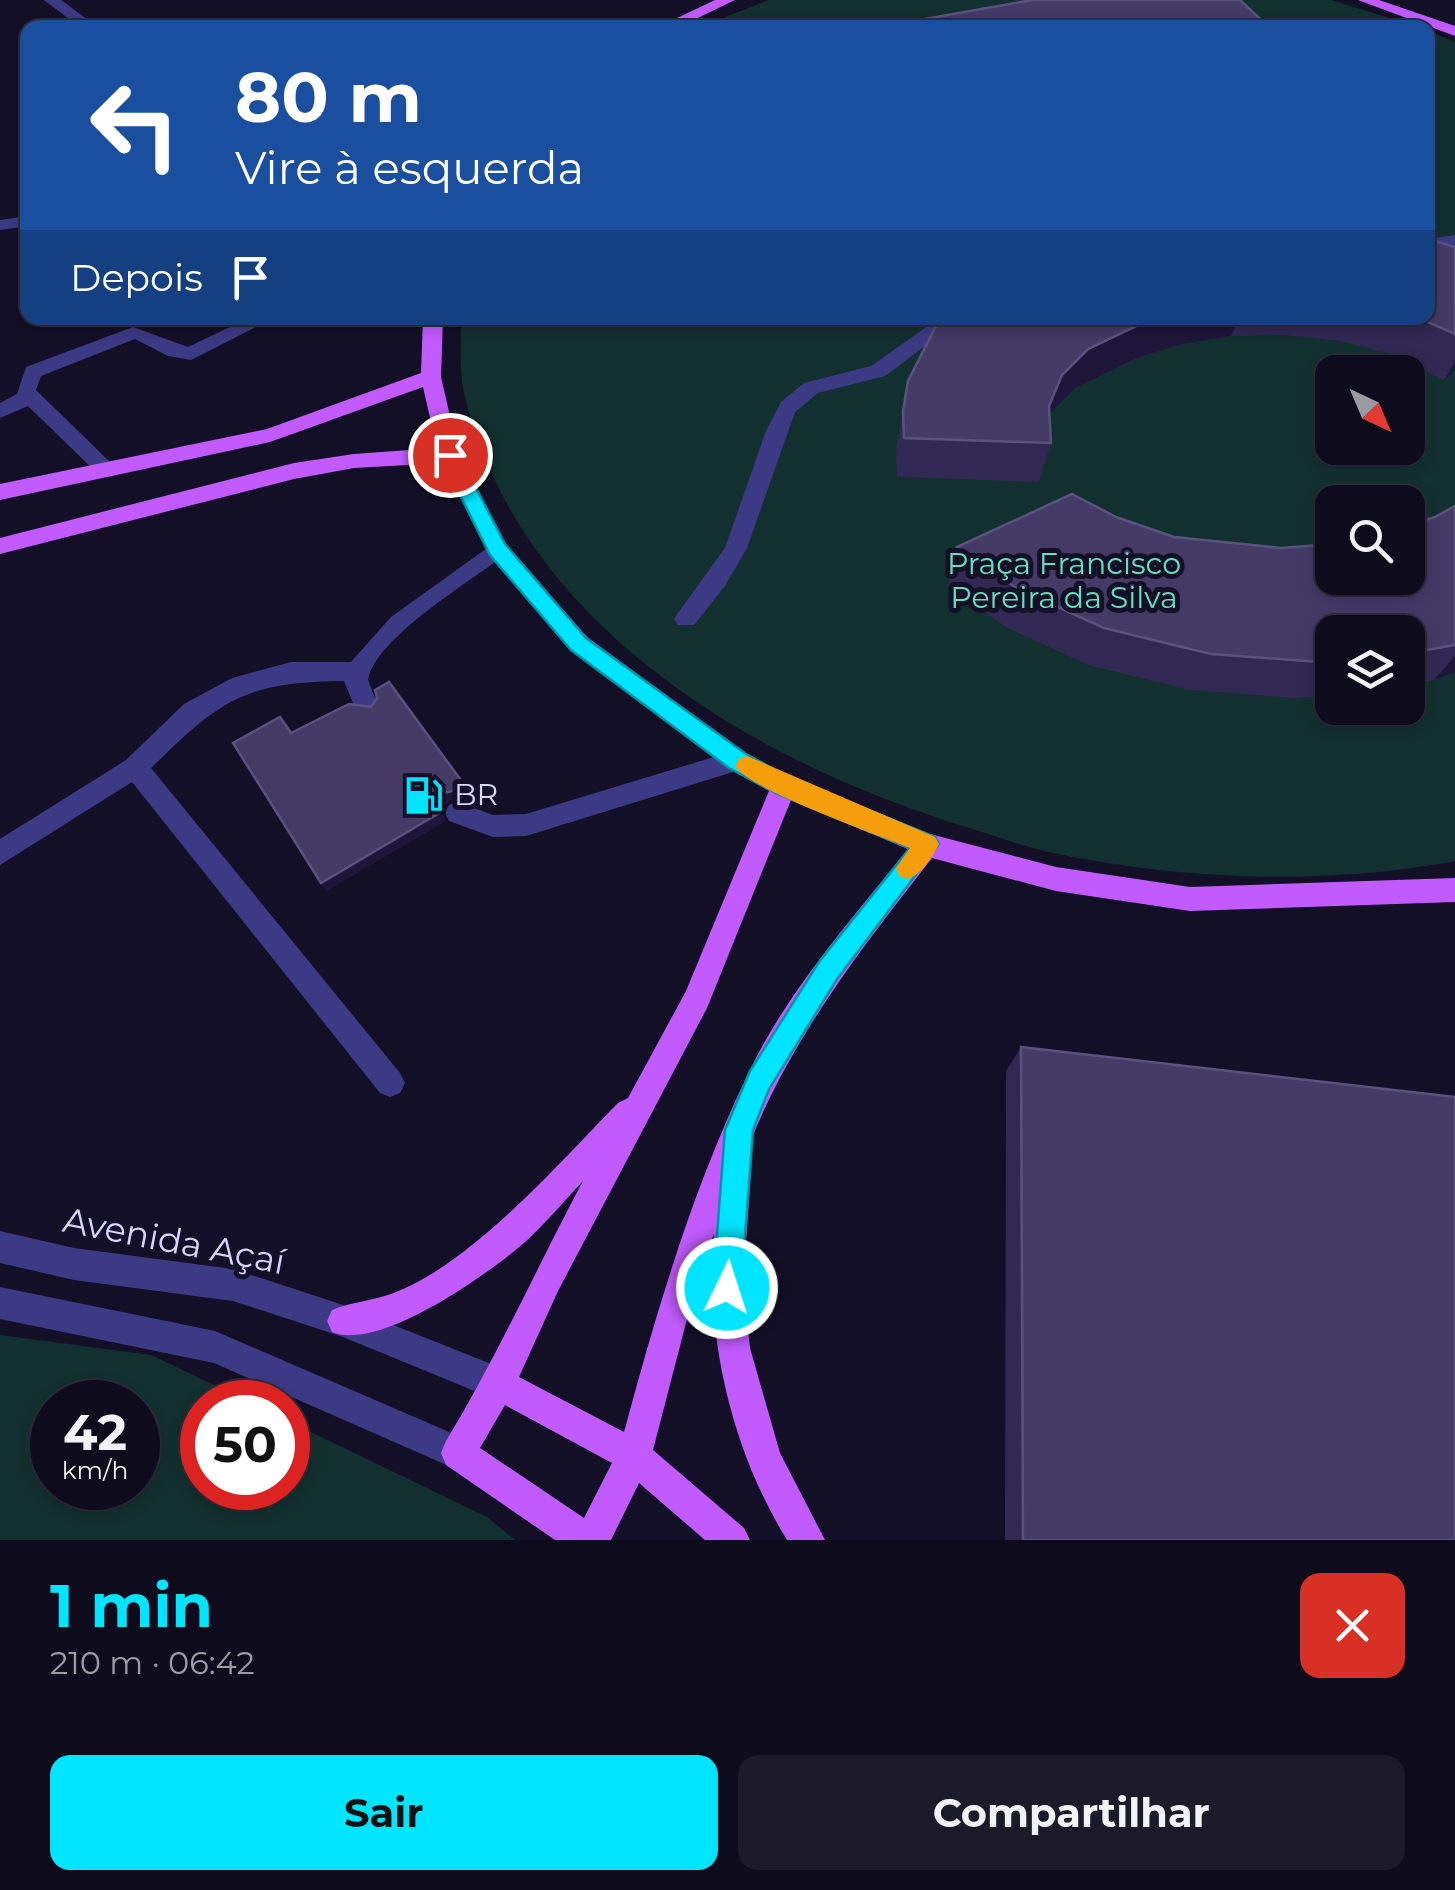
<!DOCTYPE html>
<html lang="pt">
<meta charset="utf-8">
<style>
:root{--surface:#0e0b1c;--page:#1c1929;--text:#f1f3f6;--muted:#9b9ba3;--line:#2e2b3b;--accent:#00e5ff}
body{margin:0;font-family:Montserrat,sans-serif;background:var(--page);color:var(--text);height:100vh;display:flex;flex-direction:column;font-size:38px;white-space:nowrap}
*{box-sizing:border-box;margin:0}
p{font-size:32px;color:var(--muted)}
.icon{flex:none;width:55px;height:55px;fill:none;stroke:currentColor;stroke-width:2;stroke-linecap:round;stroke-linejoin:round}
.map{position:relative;height:1540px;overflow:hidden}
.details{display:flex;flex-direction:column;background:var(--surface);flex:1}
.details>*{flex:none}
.guide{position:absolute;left:20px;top:20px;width:1415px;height:305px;border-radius:20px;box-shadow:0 5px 15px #0003,0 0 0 2px var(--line);background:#1a4fa0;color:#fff;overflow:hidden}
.needle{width:65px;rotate:136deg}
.buttons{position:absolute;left:1315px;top:355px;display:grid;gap:20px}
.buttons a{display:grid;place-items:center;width:110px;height:110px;border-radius:20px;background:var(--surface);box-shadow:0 5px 15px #0003,0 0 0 2px var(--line);font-size:50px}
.speed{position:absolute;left:30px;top:1380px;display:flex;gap:20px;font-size:50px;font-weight:700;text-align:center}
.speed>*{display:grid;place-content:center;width:130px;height:130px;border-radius:50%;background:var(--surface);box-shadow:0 5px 15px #0003,0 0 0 2px var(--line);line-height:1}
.speed small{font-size:25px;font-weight:400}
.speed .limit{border:15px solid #d22;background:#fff;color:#111}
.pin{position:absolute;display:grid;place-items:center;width:85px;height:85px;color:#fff;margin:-42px;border:5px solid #fff;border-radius:50%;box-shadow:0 2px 10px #0007}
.me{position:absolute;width:110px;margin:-55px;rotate:4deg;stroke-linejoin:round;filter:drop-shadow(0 0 8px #0008)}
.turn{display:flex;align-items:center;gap:35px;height:210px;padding:0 50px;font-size:45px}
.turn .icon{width:130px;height:130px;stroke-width:2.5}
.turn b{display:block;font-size:70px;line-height:85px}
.then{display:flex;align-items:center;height:95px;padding:0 50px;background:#0003;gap:20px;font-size:38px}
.round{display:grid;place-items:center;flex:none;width:105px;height:105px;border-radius:20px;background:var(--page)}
.overview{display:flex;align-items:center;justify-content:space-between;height:170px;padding:0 50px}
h1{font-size:60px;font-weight:700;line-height:75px;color:var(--accent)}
.cta{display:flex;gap:20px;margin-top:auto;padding:20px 50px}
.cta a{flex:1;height:115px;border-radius:20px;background:var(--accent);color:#111;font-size:40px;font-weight:700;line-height:115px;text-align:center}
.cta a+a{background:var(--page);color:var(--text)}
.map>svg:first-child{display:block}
.green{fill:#12302f;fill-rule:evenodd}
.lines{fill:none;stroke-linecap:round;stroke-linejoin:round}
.minor{fill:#3d3a85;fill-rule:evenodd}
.major{fill:#c25bff;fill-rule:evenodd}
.wall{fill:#312854}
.shaded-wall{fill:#1d163a}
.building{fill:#433a66;stroke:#5a527e;stroke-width:2.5}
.route{fill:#00e5ff;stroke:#0095a6;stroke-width:2.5}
.slow{fill:#f59e0b}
.labels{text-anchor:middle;stroke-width:10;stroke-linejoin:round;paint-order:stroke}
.park-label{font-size:30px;fill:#5fe0c0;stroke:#130f26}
.poi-label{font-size:30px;fill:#d9d4ff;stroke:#130f26;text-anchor:start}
.near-street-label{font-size:35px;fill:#d9d4ff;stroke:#130f26}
</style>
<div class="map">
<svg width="1455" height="1540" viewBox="0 0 1455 1540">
<rect width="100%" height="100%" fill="#130f26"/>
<!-- green -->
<path class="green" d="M769,0H1331L1419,27L697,28Z
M1428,31L1455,42V861C1323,886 1180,880 1048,852C1022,846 995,836 969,828C756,763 519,626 464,393C459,370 461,342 461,318H1428ZM1332,372H1408V448H1332ZM1332,502H1408V578H1332ZM1332,632H1408V708H1332Z
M0,1335L151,1355L250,1402H202V1488H288V1421L487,1517L515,1540H0ZM52,1402H138V1488H52Z"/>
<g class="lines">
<!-- minor -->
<path class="minor" d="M44,0H61L99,28H81Z
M28,216V226L0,230V220Z
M1455,235V247L1428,249V239Z
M249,318H274L191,360L168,356L135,339L41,376L36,390L111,463L115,468L111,473H97L28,406L0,418V403L17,394L26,367L133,327L188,347Z
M939,318H962L885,376L818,393L795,412L747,548L725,586L694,625H678L674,619L678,613L725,548L766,431L781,402L804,383L871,366Z
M497,541L505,543L508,549L505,555C471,581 375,638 368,680L378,706L375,713H357L344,681C244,682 220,700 151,768L400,1073L405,1083L400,1093L390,1097L380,1093L132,782L0,865V839L126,760L184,704L232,678L291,662H351L391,617Z
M737,750L746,754L749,761L746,768L526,836L493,837L449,821L445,813L449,805L458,802L493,815L526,814Z
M0,1231L74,1248L233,1269L343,1305L499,1367L511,1372L516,1384L511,1396L499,1401L343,1337L233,1301L74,1280L0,1263Z
M0,1287L215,1331L470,1441L475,1453L470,1465L458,1470L214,1363L0,1319Z"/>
<!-- major -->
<path class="major" d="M715,0H735L677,28H656Z
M1358,0H1379L1455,26V36Z
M423,318H443L441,377L459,455L505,544L587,637L746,754L793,778L930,834L1056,867L1190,887L1455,878V902L1190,911L1056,891L932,858C860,950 792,1037 748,1147L752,1156L743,1286L750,1348L780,1453L825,1540H787C732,1451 705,1337 714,1234L699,1273L653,1450L744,1528L750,1540H705L639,1483L611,1540H555L446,1465L441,1453L446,1441C497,1357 537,1267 583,1181C564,1201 545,1224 524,1243C488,1274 379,1352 332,1332L327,1321L332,1310C351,1302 372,1301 391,1294C471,1265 558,1164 618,1103L628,1098L686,991L769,791L728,768L571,651L489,555L443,463L354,468L294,479L0,554V538L294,463L354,454L437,448L423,387L270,442L0,500V484L267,429L421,373ZM791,800L908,849C852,919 788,990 749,1072C693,1187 657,1310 624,1432L519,1377L558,1291L707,1008ZM505,1405L612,1463L584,1518L480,1448Z"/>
</g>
<!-- wall -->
<path class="wall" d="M1455,247V370L1444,380L1387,353L1340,341L1285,335L1231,336L1182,344L1137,358L1075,388L1050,414L1051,443L1039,482L897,477L896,450L908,381L946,318H1428Z
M1455,506V672L1434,680L1408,685V632H1332V696L1294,698L1191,690L1088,665L1006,627L948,586L957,547L1116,517L1174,537L1332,578Z
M291,733L471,794L474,803L459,798L448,801L442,811L445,821L326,891Z
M1021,1047L1455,1540H1005L1006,1071Z"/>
<!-- shaded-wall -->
<path class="shaded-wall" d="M1153,318H1239L1231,336L1182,344L1137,358L1075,388L1050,414L1038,445L1049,406L1062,375L1088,349Z
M1455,362V370L1444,380Z
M1455,656V672L1434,680Z
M456,790L459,798L448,801L442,811L445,821L326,891L321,883L438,803L444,793Z"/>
<!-- building -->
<path class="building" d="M1032,0H1240L1270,28H874Z
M1428,239L1455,247V334L1419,318H1428Z
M946,318H1153L1088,349L1062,375L1049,406L1051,443L904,438L903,411L908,381L935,328Z
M1072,494L1116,517L1174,537L1281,548L1332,544V578H1408V525L1435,517L1455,506V645L1408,653V632H1332V662H1319L1211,654L1104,628L1018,589L957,547Z
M389,682L471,794L456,790L444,793L438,803L441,812L321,883L233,743L280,717L291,733L349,704L371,707L377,698L375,690Z
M1021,1047L1455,1097V1540H1023Z"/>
<!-- route -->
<path class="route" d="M450,449L459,455L505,544L586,638L746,754L792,779L935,837L939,844L837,979L769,1089L753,1130L741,1288L737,1298L727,1302L717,1298L713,1288L725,1130L750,1071L819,962L910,848L776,793L729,768L571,650L490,555L440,455Z"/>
<!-- slow -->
<path class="slow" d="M747,756L935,837L939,844C932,858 921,874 908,879L899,876L896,868L910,848C878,835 748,789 735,766L739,759Z"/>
<!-- icons -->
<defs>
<symbol id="fuel-bare" viewBox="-9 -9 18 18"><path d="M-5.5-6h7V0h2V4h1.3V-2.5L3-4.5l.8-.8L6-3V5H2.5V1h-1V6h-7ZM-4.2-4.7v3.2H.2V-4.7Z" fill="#00e5ff" stroke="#130f26" stroke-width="2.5" paint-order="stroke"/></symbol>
</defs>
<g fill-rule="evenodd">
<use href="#fuel-bare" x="396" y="768" width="55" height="55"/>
</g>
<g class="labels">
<!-- park labels -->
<g class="park-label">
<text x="1064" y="574">Praça Francisco<tspan x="1064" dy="34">Pereira da Silva</tspan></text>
</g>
<!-- poi labels -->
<g class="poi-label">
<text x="454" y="805">BR</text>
</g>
<!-- near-street labels -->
<g class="near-street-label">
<text transform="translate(174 1241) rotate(11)" y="12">Avenida Açaí</text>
</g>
</g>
</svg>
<div class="buttons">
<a><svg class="needle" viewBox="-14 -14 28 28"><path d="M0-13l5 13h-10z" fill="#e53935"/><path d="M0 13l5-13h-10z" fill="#9b9ba3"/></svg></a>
<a><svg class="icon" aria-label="search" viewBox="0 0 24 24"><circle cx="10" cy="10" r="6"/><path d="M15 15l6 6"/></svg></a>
<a><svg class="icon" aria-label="layers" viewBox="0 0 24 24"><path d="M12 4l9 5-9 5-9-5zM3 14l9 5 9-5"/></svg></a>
</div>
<div class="speed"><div>42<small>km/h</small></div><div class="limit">50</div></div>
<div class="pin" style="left:450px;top:455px;background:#d93025"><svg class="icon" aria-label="arrive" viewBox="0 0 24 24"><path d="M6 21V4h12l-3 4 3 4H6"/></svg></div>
<svg class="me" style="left:727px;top:1288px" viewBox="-20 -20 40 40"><circle r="17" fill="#00e5ff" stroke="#fff" stroke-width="3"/><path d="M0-11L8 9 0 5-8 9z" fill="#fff"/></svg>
<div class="guide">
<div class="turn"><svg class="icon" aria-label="left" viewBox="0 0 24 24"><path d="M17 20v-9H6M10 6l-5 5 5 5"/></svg><div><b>80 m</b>Vire à esquerda</div></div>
<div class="then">Depois<svg class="icon" aria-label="arrive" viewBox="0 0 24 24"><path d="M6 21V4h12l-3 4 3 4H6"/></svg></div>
</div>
</div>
<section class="details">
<div class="overview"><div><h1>1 min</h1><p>210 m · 06:42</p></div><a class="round" style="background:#d93025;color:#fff"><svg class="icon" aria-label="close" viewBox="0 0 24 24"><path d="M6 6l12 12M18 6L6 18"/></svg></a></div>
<div class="cta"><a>Sair</a><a>Compartilhar</a></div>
</section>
